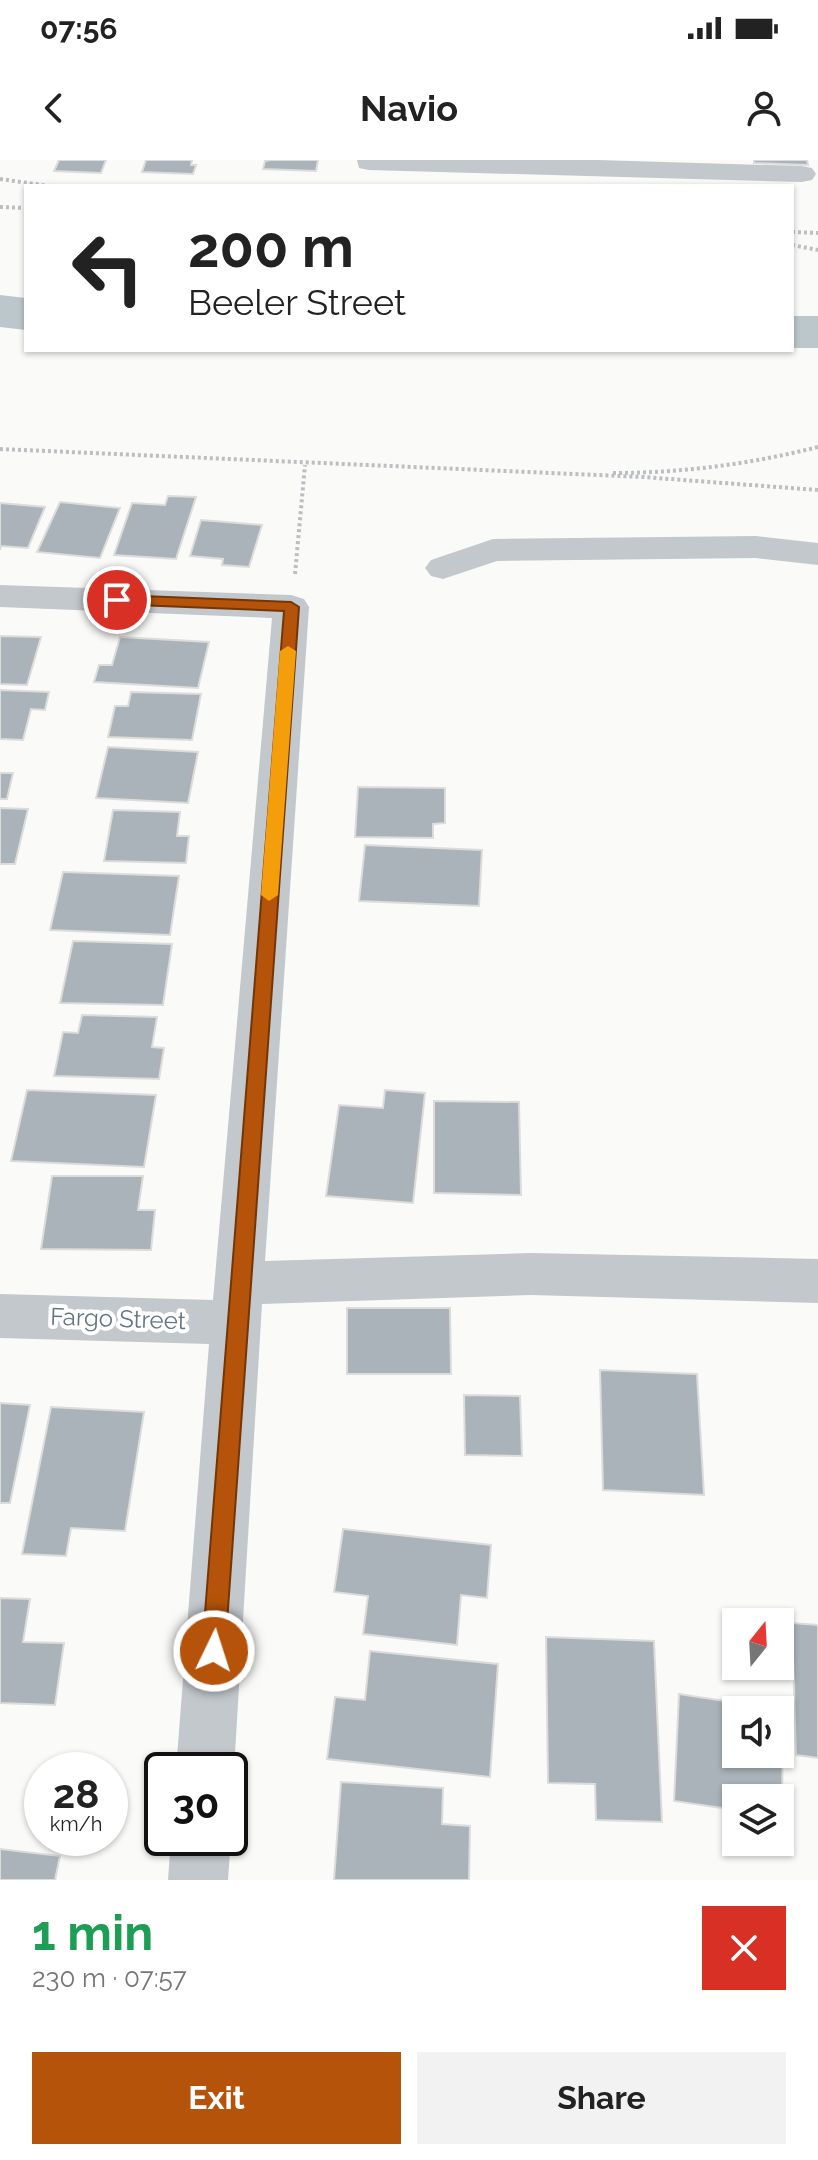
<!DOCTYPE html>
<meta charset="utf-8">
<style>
:root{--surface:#fff;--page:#f2f2f2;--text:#222;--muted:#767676;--accent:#b45309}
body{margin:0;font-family:Raleway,sans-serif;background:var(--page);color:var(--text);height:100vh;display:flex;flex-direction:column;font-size:30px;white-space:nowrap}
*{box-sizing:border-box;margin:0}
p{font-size:26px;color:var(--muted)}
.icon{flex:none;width:44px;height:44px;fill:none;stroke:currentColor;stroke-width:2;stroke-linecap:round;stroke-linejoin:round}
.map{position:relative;height:1720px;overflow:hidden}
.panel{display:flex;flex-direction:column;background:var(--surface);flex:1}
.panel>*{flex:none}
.banner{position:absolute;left:24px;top:24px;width:770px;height:168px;border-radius:0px;box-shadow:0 2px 6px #0004;background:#fff;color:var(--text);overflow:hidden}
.needle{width:52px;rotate:18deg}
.controls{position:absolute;left:722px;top:1448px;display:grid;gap:16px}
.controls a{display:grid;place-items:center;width:72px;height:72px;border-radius:0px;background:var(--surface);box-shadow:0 2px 6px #0004;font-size:40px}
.speed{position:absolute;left:24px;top:1592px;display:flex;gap:16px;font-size:40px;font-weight:700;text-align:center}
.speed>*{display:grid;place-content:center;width:104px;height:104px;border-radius:50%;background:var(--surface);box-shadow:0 2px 6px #0004;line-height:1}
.speed small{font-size:20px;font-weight:400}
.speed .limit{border:4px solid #111;border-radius:12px;background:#fff;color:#111}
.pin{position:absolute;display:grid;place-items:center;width:68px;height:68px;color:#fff;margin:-34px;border:4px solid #fff;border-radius:50%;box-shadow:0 2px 8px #0007}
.me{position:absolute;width:88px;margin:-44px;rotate:4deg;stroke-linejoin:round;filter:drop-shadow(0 0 6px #0008)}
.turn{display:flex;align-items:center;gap:28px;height:168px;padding:0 32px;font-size:36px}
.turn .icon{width:104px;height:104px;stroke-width:2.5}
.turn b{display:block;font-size:56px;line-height:68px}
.round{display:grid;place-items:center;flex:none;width:84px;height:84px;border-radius:0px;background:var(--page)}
.headline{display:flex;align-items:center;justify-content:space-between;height:136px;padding:0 32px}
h1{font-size:48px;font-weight:700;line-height:60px;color:#1e9e55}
.button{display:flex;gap:16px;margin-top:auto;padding:16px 32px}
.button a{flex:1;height:92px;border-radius:0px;background:var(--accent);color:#fff;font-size:32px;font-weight:700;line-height:92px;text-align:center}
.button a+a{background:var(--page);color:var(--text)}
.status{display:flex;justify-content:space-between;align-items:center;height:56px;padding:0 40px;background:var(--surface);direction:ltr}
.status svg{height:22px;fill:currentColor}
header{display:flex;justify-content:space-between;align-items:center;height:104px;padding:0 32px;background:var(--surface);font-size:36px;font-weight:700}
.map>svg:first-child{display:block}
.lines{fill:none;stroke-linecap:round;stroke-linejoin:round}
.river{fill:#bbc7cb;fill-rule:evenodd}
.building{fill:#aab3b9;stroke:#dcdcda;stroke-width:2;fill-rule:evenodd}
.path{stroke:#bbbfc2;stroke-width:4;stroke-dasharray:3 3;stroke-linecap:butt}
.minor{fill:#c3c8cc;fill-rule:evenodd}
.route{fill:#b45309;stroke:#753606;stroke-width:2}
.slow{fill:#f59e0b}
.labels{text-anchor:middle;stroke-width:8;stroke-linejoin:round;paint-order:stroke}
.street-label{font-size:24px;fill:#657683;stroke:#fff}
</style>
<div class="status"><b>07:56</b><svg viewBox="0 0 49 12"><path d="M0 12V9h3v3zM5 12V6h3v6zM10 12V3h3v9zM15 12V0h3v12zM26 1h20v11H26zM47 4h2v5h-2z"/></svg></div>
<header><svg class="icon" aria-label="back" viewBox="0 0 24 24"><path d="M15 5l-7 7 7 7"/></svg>Navio<svg class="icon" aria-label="person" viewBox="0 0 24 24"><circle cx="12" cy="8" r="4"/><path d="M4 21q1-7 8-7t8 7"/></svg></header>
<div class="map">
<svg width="818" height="1720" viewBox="0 0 818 1720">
<rect width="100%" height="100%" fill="#fafaf8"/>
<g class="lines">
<!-- river -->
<path class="river" d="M0,135L26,138V170L0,167Z
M792,156H818V188H792Z"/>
</g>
<!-- building -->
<path class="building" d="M59,0H106L101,13L54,11Z
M146,0H192L191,5H196L193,14L142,12Z
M271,0H318L316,11L263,9L265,1Z
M754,0H807L808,5L754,3Z
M168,336L196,337L176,399L114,395L132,343L165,345Z
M60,342L120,348L100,398L37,392Z
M0,343L45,347L28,388L1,386L0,390Z
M201,360L262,365L249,407L222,405L223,399L190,396Z
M0,476L41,477L27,525L0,524Z
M120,477L209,482L198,528L94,522L99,505H112Z
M0,530L49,532L45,550L31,549L23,580L0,579Z
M131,532L201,534L192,580L108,577L115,546H128Z
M108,587L198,592L188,643L96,638Z
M0,613H13L7,639H0Z
M358,627L445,628V663L433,664V678L355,677Z
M0,648L28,649L15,704H0Z
M113,650L180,652L177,676H189L186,703L104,701Z
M365,685L482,690L479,746L359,741Z
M63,712L179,716L170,775L50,770Z
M73,781L172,784L163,845L60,843Z
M82,855L157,857L152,887L164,888L159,919L54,916L63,872L78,873Z
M27,930L156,935L144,1007L11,1001Z
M385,930L425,933L413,1043L326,1036L339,945L383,948Z
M434,941L519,942L521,1035L434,1033Z
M52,1016H143L138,1050H155L151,1090L41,1089Z
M347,1148H450L451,1214H347Z
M600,1210L697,1214L704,1335L603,1330Z
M464,1235L520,1236L522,1296L465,1295Z
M0,1243L30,1245L10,1343H0Z
M51,1247L144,1252L125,1371L71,1368L66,1396L22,1394Z
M343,1369L491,1385L487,1438L461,1435L457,1485L363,1474L368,1436L334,1432Z
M0,1438L30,1439L23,1482L64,1483L55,1545L0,1543Z
M792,1463L818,1465V1598L796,1595Z
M546,1477L654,1481L662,1662L596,1660L595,1624L548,1623Z
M370,1491L498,1504L490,1617L327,1599L335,1537L365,1540Z
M679,1534L783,1550L782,1665L780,1638H736V1658L735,1650L674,1641ZM736,1550H780V1594H736Z
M341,1622L443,1628L442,1664L470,1666L469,1720H334Z
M0,1689L60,1696L55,1720H0Z"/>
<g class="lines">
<!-- path -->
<path class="path" d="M0,19L49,26
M0,47L26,48
M792,72L818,73
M792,85L818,90
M0,289L643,317L818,330
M613,313C683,313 750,304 818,287
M295,414L305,305"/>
<!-- minor -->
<path class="minor" d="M357,0H597L802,6L812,8L816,14L812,20L802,22L369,10L359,8Z
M756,376L818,383V405L756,398L497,401L443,419L431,416L425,408L431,400L493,379Z
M0,425L291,435L304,439L309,447L265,1101L531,1093L818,1099V1143L531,1135L262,1144L234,1610L230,1620V1610H176L209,1184L0,1178V1134L213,1140L272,458L0,447Z
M230,1676L231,1678L228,1720H168L171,1678Z"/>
</g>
<!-- route -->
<path class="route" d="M117,435L291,442L299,447L225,1491L222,1499L214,1502L205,1499L202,1491L284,451L111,444V437Z"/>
<!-- slow -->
<path class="slow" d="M288,486L296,491L278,735L269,741L261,735L280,491Z"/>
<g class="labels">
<!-- street labels -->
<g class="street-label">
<text transform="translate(118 1159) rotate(2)" y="8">Fargo Street</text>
</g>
</g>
</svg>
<div class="controls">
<a><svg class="needle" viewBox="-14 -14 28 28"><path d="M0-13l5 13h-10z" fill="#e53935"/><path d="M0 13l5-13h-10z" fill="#767676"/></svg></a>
<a><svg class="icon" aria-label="sound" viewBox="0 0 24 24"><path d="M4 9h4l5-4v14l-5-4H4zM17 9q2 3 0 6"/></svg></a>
<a><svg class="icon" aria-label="layers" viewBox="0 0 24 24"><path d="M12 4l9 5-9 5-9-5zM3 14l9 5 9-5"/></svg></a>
</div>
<div class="speed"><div>28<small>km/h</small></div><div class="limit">30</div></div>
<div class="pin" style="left:117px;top:440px;background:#d93025"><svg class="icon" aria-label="arrive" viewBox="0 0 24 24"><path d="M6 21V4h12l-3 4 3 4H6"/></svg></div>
<svg class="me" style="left:214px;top:1491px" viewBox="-20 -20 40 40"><circle r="17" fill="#b45309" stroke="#fff" stroke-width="3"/><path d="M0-11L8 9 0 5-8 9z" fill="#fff"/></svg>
<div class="banner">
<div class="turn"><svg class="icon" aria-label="left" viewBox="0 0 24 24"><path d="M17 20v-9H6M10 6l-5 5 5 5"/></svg><div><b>200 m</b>Beeler Street</div></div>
</div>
</div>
<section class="panel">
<div class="headline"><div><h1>1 min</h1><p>230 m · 07:57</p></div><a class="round" style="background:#d93025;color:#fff"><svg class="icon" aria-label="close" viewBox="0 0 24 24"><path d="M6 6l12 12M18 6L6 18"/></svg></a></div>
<div class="button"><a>Exit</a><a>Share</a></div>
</section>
